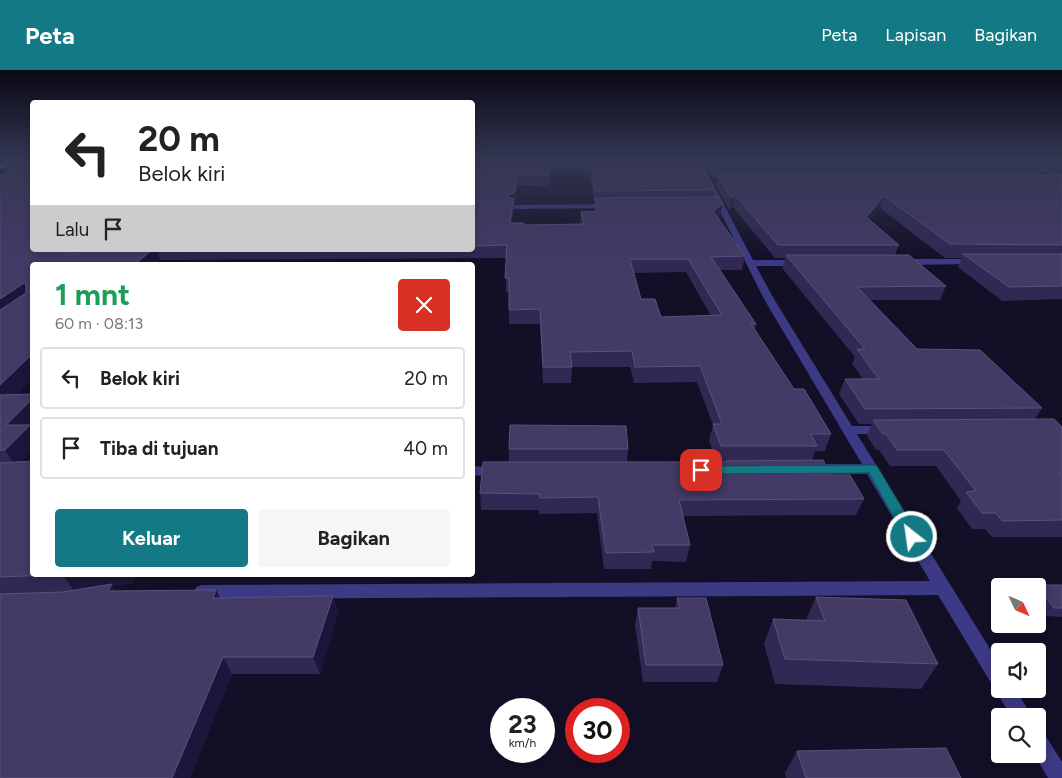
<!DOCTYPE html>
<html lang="id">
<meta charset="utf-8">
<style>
:root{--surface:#fff;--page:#f6f6f6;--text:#222;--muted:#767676;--line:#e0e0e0;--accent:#137a85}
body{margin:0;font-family:Figtree,sans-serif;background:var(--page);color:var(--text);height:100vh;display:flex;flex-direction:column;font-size:19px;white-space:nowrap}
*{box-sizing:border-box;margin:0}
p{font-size:16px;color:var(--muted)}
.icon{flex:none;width:28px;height:28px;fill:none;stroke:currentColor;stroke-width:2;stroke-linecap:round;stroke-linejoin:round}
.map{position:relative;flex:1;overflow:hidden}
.details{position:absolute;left:30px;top:192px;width:445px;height:315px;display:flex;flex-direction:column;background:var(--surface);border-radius:5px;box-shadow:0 2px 8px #0003}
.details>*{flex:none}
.banner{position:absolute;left:30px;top:30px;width:445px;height:152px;border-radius:5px;box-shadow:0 2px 8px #0003;background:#fff;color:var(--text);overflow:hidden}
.needle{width:32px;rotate:134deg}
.buttons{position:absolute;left:991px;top:508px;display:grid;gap:10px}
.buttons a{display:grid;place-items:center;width:55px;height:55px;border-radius:5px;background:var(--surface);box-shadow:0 2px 8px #0003;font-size:25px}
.speed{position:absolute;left:490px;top:628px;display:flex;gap:10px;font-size:25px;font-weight:700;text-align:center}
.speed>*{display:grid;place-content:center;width:65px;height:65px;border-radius:50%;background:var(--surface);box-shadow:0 2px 8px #0003;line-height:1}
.speed small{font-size:12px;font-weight:400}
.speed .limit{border:8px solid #d22;background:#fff;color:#111}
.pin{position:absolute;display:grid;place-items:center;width:42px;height:42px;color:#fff;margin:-21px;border-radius:10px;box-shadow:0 2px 8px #0006}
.me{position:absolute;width:55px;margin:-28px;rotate:330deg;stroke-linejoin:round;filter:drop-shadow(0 0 4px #0008)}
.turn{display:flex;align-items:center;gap:18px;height:105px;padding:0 25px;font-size:22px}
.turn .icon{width:65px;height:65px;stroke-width:2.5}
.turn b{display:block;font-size:35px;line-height:42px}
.then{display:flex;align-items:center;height:48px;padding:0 25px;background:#0003;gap:10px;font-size:19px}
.round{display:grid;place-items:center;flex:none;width:52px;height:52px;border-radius:5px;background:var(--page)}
.head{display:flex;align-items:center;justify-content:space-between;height:85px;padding:0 25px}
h1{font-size:30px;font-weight:700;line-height:38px;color:#1e9e55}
.cta{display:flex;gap:10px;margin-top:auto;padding:10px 25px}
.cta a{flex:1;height:58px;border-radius:5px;background:var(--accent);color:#fff;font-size:20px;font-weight:700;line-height:58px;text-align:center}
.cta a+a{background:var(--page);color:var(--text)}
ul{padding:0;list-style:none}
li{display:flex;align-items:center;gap:15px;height:62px;margin:0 10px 8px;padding:0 15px;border:2px solid var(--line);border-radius:5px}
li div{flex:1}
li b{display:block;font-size:19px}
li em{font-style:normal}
header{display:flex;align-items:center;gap:30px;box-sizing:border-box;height:70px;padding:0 25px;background:var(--accent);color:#fff}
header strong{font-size:24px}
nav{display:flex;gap:28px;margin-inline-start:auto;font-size:18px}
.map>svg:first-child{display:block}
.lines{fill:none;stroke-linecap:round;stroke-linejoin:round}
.street{fill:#3d3a85;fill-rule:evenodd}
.secondary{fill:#6f6bff;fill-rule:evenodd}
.wall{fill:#312854;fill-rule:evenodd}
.shaded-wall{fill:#1d163a}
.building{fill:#433a66;stroke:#5a527e;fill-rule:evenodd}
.route{fill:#137a85;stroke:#0c4f56}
</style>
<header>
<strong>Peta</strong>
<nav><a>Peta</a><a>Lapisan</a><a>Bagikan</a></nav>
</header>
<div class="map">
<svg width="1062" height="708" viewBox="0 0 1062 708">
<rect width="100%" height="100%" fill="#130f26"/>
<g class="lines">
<!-- street -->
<path class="street" d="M694,89H700L753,190H800L804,193L800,196H756L774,229L852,356H886L892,360L886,364H857L1000,595V619H1015L1032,646H1011L938,525L202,529L196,527L194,522L196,517L202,515L930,511L867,404H810L805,402L803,399L805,396L810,394H862L764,229Z
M611,134L615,136L614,138L512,139L508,137L512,135Z
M977,189L981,192L980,194L902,195L898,192L902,189Z
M472,396L503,398L505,401L503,404L472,406Z
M1038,662L1045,665L1062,692V708H1048L1034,684H1038Z"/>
<!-- secondary -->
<path class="secondary" d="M12,89H20L0,99V95Z"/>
</g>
<!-- wall -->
<path class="wall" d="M17,89L32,180H472V89H700L715,120L714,127L720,146L718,148L745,186L742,200H720L756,254L755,259L794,319L831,364L825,381H815L812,390L864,429L856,445L683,446L690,475L686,492L652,491L651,499H604L597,443L539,444V440H481L480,423L509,392V379H628L627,392H717L709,371L713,355L697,312L634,313L630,297H572L571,313H543L540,254H509V222H506V188L160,190L32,195V308L16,325L32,359V379L21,392L32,505H137L133,513L113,516L116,521L216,520L220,528L333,526L338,543L320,604H232L190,708H0V106L5,104L2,97ZM551,102H590L594,132H595V141L581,142L580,155H524L512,153L514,141V134L515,133L518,115L549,116ZM686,202L711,246L661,247L641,229L634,203Z
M702,89H1032L1038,93L1040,89H1062V229L1002,231L958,197L962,188H945L880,138L870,150L899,175L895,185L946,216L940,230H870L917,279L1042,338L1035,349L1062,357V467H992L985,459H972L957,438L961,431L936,396H890L879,380H876L867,366L872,354H859L839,324L845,309H863L852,294L855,287L782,198L785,188H775L733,137L729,140L716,115L717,107H712ZM1044,101L1051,105H1042Z
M1037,515H1062V547L1047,546L1038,533V516H1036Z
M816,527L938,594L921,619L775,614L764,574L773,549L806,550Z
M677,528L723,595L717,612H643L635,555L638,538H675Z
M797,681L961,708H786L785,703Z"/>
<!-- shaded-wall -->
<path class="shaded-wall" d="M551,91V102L549,116V105Z
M518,104V115L515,133L514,134V141L511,166L506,126Z
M735,125L733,137L729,140L731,128Z
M884,126L880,138L862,159L866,147Z
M723,134L720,146L711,153L713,141Z
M70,180H93L76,194L69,183Z
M152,180H157L160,190L155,195H134Z
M24,213L31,227L0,249V229Z
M32,284V308L5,336L0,337V315Z
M32,329V355L31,357L32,359V379L16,397L5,380L6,355Z
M63,505H137L133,513L113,516L123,532L75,522Z
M216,520L225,538L213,528Z
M333,526L338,543L320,604L313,587Z
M223,587L232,604L190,708H172Z"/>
<!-- building -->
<path class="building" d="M17,89H32V180H70L69,183H81L85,180H152L134,195H32V284L0,315V240L26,223V214L24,213L0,229V106L15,99L2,97Z
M472,89H700L715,120L595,121L591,91H551L549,105L518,104L515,122L506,126L514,129L510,153H524V155L584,154L581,142L597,141L595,128L719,127L723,134L713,141L745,186L711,187L756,254H751L794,319H804L831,364H811L817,376H721L713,354H722L700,296L635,297L632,281L570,282L572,297H543L540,239L509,240V208H505L507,175L472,176ZM630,189H688L722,245L661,247L655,229H641Z
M710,89H1032L1046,97L714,96Z
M1047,89H1062V97Z
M718,104L1062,105V175L950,174L884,126L866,147L899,175H778L735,125L731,128Z
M963,184H1062V216L1009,217Z
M786,185H909L946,216L857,217L917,279L980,280L1042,338L865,339L845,309H879L857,279H865Z
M32,324V329L6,355H30L5,380H0V325Z
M1054,349L1062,357V402L1060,403L1062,405V450L1002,451L996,443H982L966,422L976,421L944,380H897L886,364H883L873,350Z
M510,355L626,356L628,379H509Z
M823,390L831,405H850L864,429L679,430L690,475H652L654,482L606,483L598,427L540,428L539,424L480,423L483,392H727L726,391Z
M32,391V505H53L0,507V393Z
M112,514L108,521L216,520L213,528L333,526L313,587H223L172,708H0V524L63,522Z
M1037,515H1062V538H1054Z
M816,527L906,530L938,594L785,589L773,549L825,551Z
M677,528H706L723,595H646L638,538H680Z
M946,678L961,708H806L797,681Z"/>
<!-- sky -->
<linearGradient id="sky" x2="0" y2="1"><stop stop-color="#0a0815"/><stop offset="0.47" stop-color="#333752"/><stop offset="1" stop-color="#333752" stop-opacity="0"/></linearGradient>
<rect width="1062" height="188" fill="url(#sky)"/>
<!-- route -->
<path class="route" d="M873,395L877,396L917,463L919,467L917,471H907L869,403L701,404L695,400L701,396Z"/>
</svg>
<div class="buttons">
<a><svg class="needle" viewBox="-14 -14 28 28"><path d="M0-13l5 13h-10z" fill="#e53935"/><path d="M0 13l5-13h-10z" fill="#767676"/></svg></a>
<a><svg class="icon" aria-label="sound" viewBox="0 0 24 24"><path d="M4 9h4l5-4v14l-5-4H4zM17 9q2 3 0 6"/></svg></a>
<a><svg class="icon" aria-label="search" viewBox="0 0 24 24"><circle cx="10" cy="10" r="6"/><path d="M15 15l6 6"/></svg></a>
</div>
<div class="speed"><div>23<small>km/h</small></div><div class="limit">30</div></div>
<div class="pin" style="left:701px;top:400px;background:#d93025"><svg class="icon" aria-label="arrive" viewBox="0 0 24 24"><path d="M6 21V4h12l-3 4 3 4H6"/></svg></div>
<svg class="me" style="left:912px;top:467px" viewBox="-20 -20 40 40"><circle r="17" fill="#137a85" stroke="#fff" stroke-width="3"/><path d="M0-11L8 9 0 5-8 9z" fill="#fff"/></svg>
<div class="banner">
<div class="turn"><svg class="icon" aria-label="left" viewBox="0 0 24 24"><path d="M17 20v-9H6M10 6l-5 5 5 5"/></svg><div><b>20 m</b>Belok kiri</div></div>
<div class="then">Lalu<svg class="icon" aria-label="arrive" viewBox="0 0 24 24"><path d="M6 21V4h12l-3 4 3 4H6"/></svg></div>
</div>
<section class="details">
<div class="head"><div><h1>1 mnt</h1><p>60 m · 08:13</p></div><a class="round" style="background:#d93025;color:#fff"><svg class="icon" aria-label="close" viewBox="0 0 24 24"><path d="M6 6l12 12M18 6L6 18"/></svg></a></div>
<ul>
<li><svg class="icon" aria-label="left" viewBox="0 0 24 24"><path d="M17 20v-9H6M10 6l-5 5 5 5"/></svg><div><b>Belok kiri</b></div><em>20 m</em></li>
<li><svg class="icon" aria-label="arrive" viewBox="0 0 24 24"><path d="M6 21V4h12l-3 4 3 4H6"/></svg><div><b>Tiba di tujuan</b></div><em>40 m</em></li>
</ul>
<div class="cta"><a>Keluar</a><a>Bagikan</a></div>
</section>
</div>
